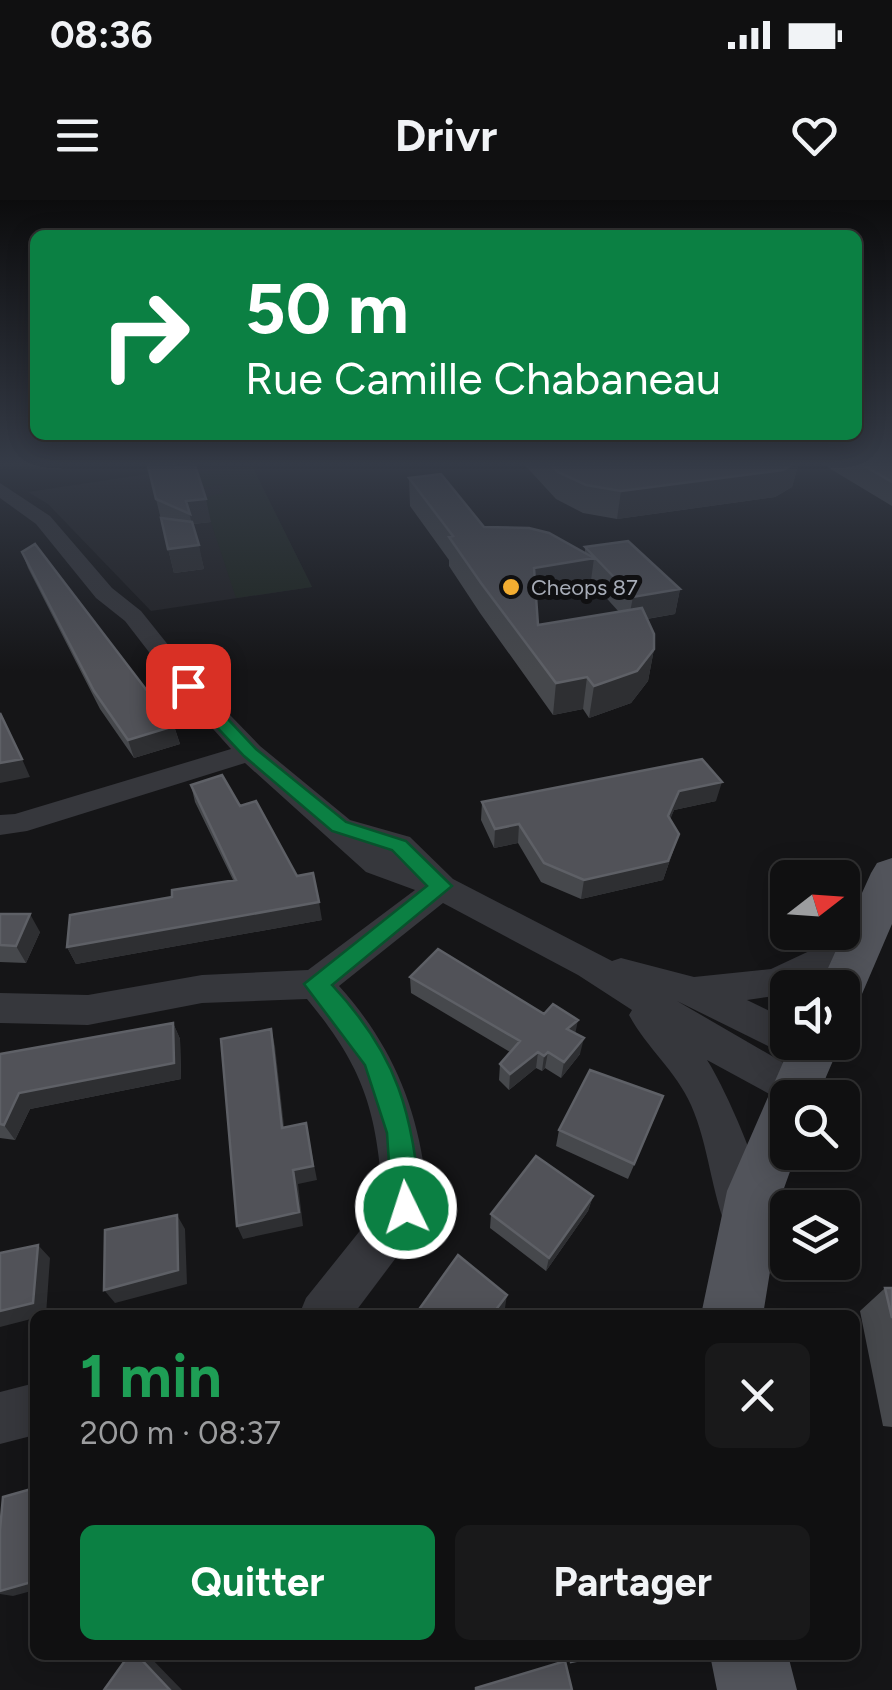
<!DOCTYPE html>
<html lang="fr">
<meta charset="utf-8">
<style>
:root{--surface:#101011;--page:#19191a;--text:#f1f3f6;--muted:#9c9d9f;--line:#303031;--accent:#0b8043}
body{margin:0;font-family:Figtree,sans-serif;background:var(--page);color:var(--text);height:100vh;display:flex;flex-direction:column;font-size:38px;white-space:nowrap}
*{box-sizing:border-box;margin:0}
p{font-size:32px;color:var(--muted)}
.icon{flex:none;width:55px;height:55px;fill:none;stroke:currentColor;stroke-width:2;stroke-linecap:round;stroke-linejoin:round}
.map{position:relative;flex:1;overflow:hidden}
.side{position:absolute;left:30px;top:1110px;width:830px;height:350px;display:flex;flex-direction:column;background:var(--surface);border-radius:15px;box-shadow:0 5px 25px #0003,0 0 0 2px var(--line)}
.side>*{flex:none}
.top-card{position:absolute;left:30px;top:30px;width:832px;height:210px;border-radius:15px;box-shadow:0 5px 25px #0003,0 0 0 2px var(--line);background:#0b8043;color:#fff;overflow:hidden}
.needle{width:65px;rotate:73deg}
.tools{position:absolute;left:770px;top:660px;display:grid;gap:20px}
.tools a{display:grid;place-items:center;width:90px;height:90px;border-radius:15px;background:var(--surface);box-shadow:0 5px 25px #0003,0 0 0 2px var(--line);font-size:50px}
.pin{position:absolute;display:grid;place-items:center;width:85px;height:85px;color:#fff;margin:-42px;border-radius:20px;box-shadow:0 5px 15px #0006}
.me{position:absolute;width:110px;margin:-55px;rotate:356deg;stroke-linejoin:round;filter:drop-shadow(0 0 8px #0008)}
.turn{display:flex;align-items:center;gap:35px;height:210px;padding:0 50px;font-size:45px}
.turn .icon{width:130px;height:130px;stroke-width:2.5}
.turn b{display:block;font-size:70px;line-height:85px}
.round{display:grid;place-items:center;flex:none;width:105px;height:105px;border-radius:15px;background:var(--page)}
.overview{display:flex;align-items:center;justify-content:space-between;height:170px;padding:0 50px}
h1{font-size:60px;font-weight:700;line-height:75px;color:#1e9e55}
.cta{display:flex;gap:20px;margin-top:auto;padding:20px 50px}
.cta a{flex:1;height:115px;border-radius:15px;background:var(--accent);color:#fff;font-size:40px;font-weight:700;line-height:115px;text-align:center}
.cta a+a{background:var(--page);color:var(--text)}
.status{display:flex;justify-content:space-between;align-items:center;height:70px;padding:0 50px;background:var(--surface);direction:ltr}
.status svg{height:28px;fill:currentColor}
header{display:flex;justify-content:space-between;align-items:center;height:130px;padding:0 50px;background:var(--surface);font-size:45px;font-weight:700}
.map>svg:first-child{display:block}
.built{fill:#212124}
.green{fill:#1d251e}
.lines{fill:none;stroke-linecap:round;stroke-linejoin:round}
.minor{fill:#36373c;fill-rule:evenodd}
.major{fill:#52545b;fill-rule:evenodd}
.wall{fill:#46484c;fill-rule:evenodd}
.shaded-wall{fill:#2e2f32}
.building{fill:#515258;stroke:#5e6066;stroke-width:2.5}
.route{fill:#0b8043;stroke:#07532c;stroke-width:2.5}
.poi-dot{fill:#f3ad31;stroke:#101012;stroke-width:4}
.labels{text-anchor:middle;stroke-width:10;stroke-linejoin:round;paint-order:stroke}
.far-poi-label{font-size:22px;fill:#a7acb7;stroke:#101012;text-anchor:start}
</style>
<div class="status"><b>08:36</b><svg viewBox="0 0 49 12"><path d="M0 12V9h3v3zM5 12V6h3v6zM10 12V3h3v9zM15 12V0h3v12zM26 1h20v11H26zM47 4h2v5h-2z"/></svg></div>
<header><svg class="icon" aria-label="menu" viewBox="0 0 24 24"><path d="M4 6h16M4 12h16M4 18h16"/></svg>Drivr<svg class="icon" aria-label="heart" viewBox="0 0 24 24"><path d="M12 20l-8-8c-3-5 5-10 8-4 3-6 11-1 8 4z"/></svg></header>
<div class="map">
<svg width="892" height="1490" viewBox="0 0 892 1490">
<rect width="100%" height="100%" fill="#151517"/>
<!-- built -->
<path class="built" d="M227,262H250L312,387L151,411L48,304L28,292Z"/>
<!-- green -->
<path class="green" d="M252,266L312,387L236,398L203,298L223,293L221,285L181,290L156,277Z"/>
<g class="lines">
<!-- minor -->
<path class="minor" d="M0,283L50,316L112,388L141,411L197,481L260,546L350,620L410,637L453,679L612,761L621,758L694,777L771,769L850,732L862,728L874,732L879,741L874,750L800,788H788V794L747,800L788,820V842H805L802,849L788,854L774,849L677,801L808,877L814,889L810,898H788V904L707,860C725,887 769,986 766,1017C766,1023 762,1027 760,1032L744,1039L728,1032C711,992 709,946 691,905C676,871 646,847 629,815L632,810L578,775L443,703L339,786C385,837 412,893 423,961C426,983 430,1003 422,1023L353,1115H299L306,1098L383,1002C377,912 365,869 307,799L202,803L88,825L0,823V793L88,795L202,775L308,770L415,690L366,672L245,563L27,631L0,635V615L15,614L231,549L179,491L125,421L96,398L36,324L0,298Z
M35,1183V1235L0,1244V1192Z"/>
<!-- major -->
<path class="major" d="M892,658V724L859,801L842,806V788H819L871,673L877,663Z
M792,842H841L817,898H788V952H797L783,991L763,1115H701L727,991Z
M710,1455H788L797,1490H717Z"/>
</g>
<!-- wall -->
<path class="wall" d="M147,262L176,267L211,322L193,324L204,369L174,373Z
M522,262H799L792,287L775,297L617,319L583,313L556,299Z
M819,262H892V306Z
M409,278L484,327L585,353V347L680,389L675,414L647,419L654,449L648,481L631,503L589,518L583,509L553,515L480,413L449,366V360L410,306ZM591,381L619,412L538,425L536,397L590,388Z
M22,352L174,526L180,544L134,558L100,509L28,368Z
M191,585L240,606L322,720L76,764L67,747L172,697L233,680L195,602Z
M716,601L674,610L670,619L679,634L663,680L581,699L541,682L518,643L494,648L481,620L482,602Z
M0,714L40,732L26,763L0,762Z
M410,777L576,834L580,854L561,878L545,868L542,871L536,868L509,890L499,880L500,864L510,852L411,793Z
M173,823L180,839L181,879L30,909L15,940L0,938V854Z
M657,912L628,979L556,946L559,930Z
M593,996L588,1011L546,1071L490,1028L491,1014Z
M885,1088H892V1227L883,1226L860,1111Z"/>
<!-- shaded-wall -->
<path class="shaded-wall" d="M799,262L792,287L775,297L617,319L621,291Z
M206,299L211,322L192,324L186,301Z
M199,345L204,369L174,373L168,349Z
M594,358L590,388L531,398L534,368Z
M680,389L675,414L628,422L633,397Z
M654,449L648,481L631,503L589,518L594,486Z
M587,477L583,509L553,515L556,483Z
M174,526L180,544L134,558L128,540Z
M22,559L30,577L0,583V563Z
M722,582L716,601L674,610L664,635L668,616L679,591Z
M519,624L518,643L494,648L495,629Z
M679,634L663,680L581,699L584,680Z
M319,702L322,720L76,764L67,747Z
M30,714L40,732L26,763L16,746Z
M578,820L575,835L567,829Z
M173,823L180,839L181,879L30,909L15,940L4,925L19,893Z
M271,829L275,846L286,943L282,928Z
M584,838L580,854L561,878L564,862Z
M538,852L536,868L509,890L510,874Z
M548,852L545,868L542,871L544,856Z
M306,923L317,980L298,984L303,1026L243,1039L237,1026L293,970Z
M593,996L588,1011L546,1071L549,1058Z
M177,1015L185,1029L187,1084L115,1103L104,1090Z
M38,1045L50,1058L46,1115H35V1118L0,1127V1111Z
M507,1095L505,1108L500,1115H492Z
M35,1381V1390L13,1396L0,1394V1391Z
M137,1455H148L182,1490H170Z"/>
<!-- building -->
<path class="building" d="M147,262H174L176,267L195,265L206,299L186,301L190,314L156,299Z
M548,262H797L783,270L621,291L586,285L558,272Z
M858,262H892V282Z
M441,274L484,327L529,328L549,333L594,358L534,368L538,425L642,408L654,434V449L637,471L594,486L587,477L556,483L481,383L449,337L453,336L409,278Z
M161,318L192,322L199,345L168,349Z
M628,341L680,389L633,397L585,347Z
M35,344L174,526L128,540L94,491L22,352Z
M0,513L22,559L0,563Z
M702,559L722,582L679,591L668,616L679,634L668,661L584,680L544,663L519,624L495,629L482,602Z
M222,575L240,606L256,601L297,676L313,673L319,702L67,747L70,715L172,697V690L236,680L191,585Z
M0,714H30L16,746L0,745Z
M438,749L544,814L553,804L578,820L567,829L584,838L564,862L548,852L544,856L538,852L510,874L500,864L520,841L410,777Z
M173,823L174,863L19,893L4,925L0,924V854Z
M271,829L282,928L306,923L313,966L293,970L299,1012L237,1026L221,839Z
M590,870L663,896L634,964L559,930Z
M536,956L593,996L549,1058L491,1014Z
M177,1015L178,1070L104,1090L105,1030Z
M38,1045L33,1103L0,1111V1053Z
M458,1055L507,1095L492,1115H415Z
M885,1088H892V1118Z
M35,1288V1381L0,1391V1330L3,1297Z
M129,1455H137L170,1490H104Z
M570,1455H604L571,1462Z
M565,1461L572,1490H476V1488Z"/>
<!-- sky -->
<linearGradient id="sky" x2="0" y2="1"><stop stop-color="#0c0c0d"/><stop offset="0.56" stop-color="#353b47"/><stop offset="1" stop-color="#353b47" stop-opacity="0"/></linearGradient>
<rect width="892" height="471" fill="url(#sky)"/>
<!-- route -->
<path class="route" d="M182,482H193L256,549L346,622L406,641L452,686L332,785C399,857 412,912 421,1008L416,1017L406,1022L396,1017L392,1008L387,933L365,865L304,784L427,686L392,650L332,631L244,556L182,490Z"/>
<!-- markers -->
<circle class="poi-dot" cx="511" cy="387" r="10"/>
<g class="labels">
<!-- far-poi labels -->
<g class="far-poi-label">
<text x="531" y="395">Cheops 87</text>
</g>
</g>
</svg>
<div class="tools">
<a><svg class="needle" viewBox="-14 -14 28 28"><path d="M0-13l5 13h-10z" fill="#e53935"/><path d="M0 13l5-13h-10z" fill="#9c9d9f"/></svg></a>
<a><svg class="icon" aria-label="sound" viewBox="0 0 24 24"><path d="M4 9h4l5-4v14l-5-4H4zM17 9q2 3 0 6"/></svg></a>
<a><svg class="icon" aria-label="search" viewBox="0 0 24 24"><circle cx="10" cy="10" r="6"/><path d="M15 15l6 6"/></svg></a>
<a><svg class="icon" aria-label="layers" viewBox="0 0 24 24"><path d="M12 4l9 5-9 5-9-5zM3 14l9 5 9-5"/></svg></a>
</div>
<div class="pin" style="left:188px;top:486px;background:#d93025"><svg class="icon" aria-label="arrive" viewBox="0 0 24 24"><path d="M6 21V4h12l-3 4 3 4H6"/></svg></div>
<svg class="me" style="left:406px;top:1008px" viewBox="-20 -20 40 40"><circle r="17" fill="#0b8043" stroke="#fff" stroke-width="3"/><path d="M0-11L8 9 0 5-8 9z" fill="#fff"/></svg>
<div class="top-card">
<div class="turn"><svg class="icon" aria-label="right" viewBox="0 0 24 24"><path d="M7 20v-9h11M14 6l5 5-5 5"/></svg><div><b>50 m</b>Rue Camille Chabaneau</div></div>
</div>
<section class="side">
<div class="overview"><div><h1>1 min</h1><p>200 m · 08:37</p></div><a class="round"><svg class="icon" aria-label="close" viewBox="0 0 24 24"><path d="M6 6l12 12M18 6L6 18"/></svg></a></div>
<div class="cta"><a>Quitter</a><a>Partager</a></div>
</section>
</div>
